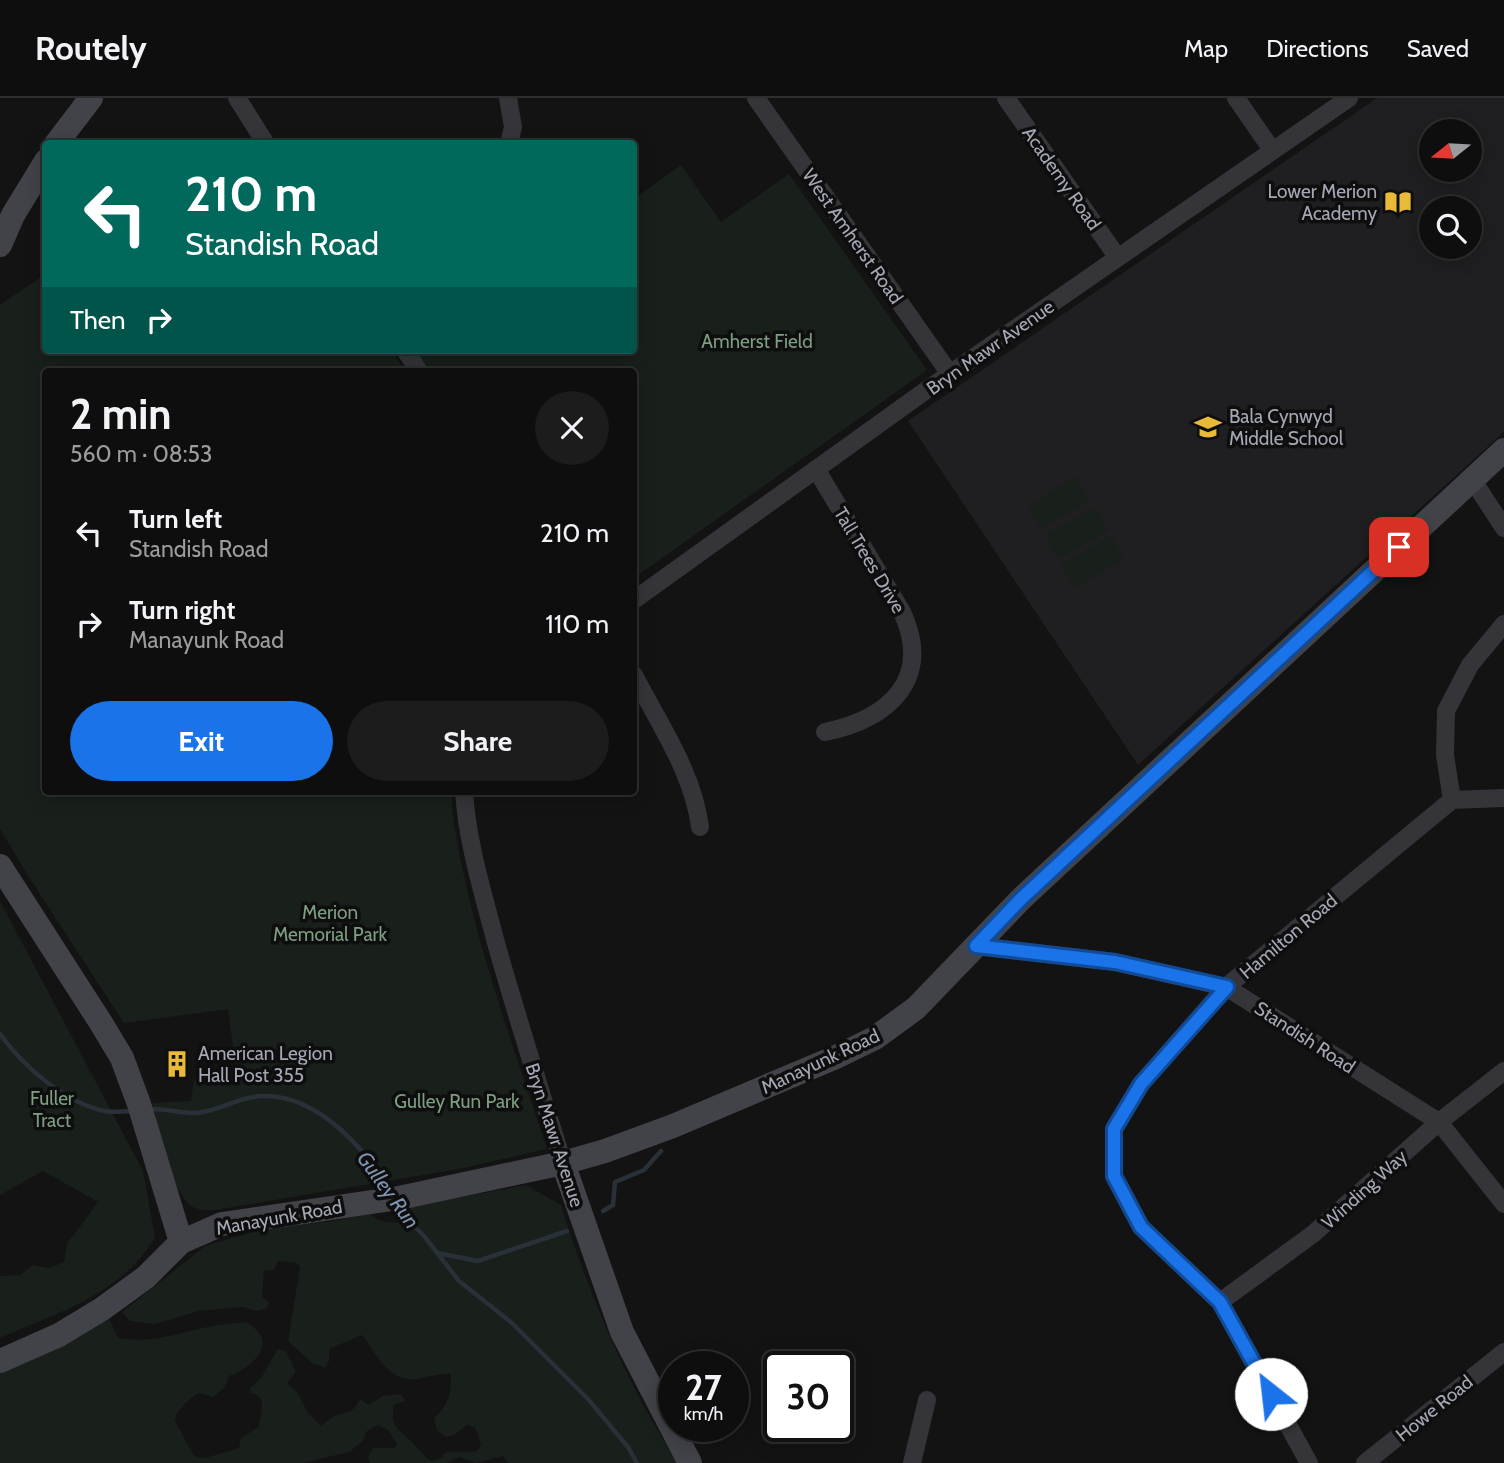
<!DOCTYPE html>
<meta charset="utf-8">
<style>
:root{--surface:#0e0e0f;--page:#1c1c1d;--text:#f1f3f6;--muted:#9b9c9e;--line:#2e2e2f;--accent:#1a73e8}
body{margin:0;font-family:Cabin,sans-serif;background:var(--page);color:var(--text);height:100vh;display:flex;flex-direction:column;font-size:26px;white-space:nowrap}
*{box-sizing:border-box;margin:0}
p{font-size:23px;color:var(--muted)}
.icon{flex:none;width:38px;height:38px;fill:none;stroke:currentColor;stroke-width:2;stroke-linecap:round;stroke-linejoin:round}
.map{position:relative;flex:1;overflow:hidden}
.sheet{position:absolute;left:42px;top:270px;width:595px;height:427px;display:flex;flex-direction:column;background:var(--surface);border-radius:7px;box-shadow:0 4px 18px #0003,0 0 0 2px var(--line)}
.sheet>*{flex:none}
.guide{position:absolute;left:42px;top:42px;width:595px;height:214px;border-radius:7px;box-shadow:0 4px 18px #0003,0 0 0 2px var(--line);background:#00695c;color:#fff;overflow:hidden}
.needle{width:46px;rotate:252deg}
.fabs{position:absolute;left:1419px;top:21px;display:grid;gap:14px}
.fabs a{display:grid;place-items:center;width:63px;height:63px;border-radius:50%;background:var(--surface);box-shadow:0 4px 18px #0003,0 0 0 2px var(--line);font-size:35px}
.speed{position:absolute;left:658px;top:1253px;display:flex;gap:14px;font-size:35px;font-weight:700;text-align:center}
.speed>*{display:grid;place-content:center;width:91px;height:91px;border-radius:50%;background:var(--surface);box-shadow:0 4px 18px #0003,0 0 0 2px var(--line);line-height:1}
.speed small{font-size:18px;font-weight:400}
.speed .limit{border:4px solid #111;border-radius:10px;background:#fff;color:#111}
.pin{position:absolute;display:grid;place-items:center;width:60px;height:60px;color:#fff;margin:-30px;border-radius:14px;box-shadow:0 4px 10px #0006}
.me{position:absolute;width:77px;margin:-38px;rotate:331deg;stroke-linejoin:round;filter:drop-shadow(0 0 5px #0008)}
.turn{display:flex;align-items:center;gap:24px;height:147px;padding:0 28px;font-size:32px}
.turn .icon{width:91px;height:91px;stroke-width:2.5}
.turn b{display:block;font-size:49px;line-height:60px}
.then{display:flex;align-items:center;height:66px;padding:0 28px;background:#0003;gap:14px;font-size:26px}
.round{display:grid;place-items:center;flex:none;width:74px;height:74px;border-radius:37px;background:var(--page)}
.head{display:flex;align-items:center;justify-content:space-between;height:119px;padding:0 28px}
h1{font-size:42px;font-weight:800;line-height:52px}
.button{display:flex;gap:14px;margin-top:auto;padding:14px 28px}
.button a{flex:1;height:80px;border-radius:42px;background:var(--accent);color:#fff;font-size:28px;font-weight:800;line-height:80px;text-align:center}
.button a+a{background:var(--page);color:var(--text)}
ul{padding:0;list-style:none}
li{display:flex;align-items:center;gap:21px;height:91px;padding:0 28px}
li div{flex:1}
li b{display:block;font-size:26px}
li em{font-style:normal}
header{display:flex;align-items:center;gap:42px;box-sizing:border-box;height:98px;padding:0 35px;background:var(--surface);border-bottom:2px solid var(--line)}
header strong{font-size:33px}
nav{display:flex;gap:38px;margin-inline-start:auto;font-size:24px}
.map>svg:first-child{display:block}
.built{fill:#1f1f21;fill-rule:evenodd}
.green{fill:#191f1a}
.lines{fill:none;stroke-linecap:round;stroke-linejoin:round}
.stream{stroke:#2a3037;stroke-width:4.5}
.street{stroke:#343439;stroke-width:18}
.secondary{stroke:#424349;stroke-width:24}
.route-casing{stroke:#114b97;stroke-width:18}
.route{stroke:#1a73e8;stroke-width:12}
.labels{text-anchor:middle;stroke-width:7;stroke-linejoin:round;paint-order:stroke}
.street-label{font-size:19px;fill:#a5a8b4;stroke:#0e0e0f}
.poi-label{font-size:19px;fill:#a5a8b4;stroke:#0e0e0f;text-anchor:start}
.park-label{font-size:19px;fill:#7d9e81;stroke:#0e0e0f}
.water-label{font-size:21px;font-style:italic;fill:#7d93ae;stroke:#0e0e0f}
</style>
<header>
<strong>Routely</strong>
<nav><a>Map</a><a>Directions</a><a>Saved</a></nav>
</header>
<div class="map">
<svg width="1504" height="1365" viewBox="0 0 1504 1365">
<rect width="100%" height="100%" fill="#131314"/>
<!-- built -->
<path class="built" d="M1377,0H1504V334L1138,667L908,323ZM1432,33H1470V72H1432ZM1432,110H1470V149H1432Z"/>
<!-- green -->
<path class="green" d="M681,67L721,124L789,76L927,272L634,480V273H431L417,254L421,252H634V101Z
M45,176L46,252H391L405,273H46V693H452C451,719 458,747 463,773C483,867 517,959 547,1051L459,1071L216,1112C209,1112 202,1113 195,1110C170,1098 160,1031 152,1005L191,1003L194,981L236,972L228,911L124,925L30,781L0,731V207Z
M1076,379L1090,402L1041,431L1028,408Z
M1095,409L1108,432L1059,461L1045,438Z
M1111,438L1124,461L1074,490L1061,467Z
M0,803L143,1073L155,1140C149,1149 142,1159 135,1166C98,1204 47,1219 0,1240V1178L20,1177L33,1167L49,1170L64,1164L67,1146L98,1104L43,1073L0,1097Z
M526,1087L561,1107C589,1197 626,1285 678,1365H508L503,1358L476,1365L459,1359L447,1365H370L368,1359L373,1350H395L397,1346L389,1333L378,1327L367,1333L362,1344L349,1354L303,1365H0V1274L108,1218L118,1240C155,1246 178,1234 213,1228C224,1226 236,1225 247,1224C251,1228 257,1231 260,1236C271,1255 244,1273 229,1278L225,1289L213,1299L199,1295L186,1304L177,1315L175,1323L194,1358L205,1360L239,1350L241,1340L259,1329C259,1321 265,1306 260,1300C258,1297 254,1296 251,1294V1289C265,1280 268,1265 278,1251L286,1253L296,1274L287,1285L297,1294L308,1315L321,1328C324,1326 327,1323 330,1321C341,1313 352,1318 359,1303L362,1302L369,1307L383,1298L401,1296L405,1303L394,1307C390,1327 396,1330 410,1342C418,1349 422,1357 431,1363L440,1361L446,1354C457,1353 469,1356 478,1352L481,1346L475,1329L467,1327L454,1337L446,1339L437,1332L434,1320C449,1307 451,1295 451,1276C439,1275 430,1279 418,1281C389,1285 378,1258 362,1237L329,1251V1263L325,1270L312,1265L288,1243L300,1169L296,1165L278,1163L274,1172L264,1173L262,1199L269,1204L267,1210L257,1213L243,1209L199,1213L155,1226L130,1223L122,1214L205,1148L265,1130L327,1124L370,1116C382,1128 398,1123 414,1125L403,1110Z"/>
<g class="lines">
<!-- stream -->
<path class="stream" d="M0,936C24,969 64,1004 104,1013C113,1015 123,1013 132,1013
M147,1011C164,1010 179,1015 196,1015C218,1014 240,998 263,998C319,997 365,1051 391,1094
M399,1108L407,1121L424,1138L459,1183L512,1225L588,1301L628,1349L637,1365
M603,1113L613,1107L615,1084L644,1072L661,1053
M437,1155L478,1163L567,1133"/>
<!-- street -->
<path class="street" d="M237,0L266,46
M508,0L513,29L509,46
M756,0L950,276
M1006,0L1118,160
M1236,0L1272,52
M405,252L419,273
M816,371L902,514C933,581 889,621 825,634
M1472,381L1504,430
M634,502L925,293L1349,0
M634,577C659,626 693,674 700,729
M464,693C467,744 483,795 496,845C517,919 540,992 563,1065
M1452,702L1504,700
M976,848L1115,864L1226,889L1439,1024L1504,1106
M1220,1204L1313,1136L1439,1024L1504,973
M912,1365L927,1302
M1309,1365L1220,1204L1141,1129L1114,1078V1031L1141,986L1226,889L1452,702L1445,657L1446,613L1470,567L1504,526
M1365,1365L1504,1254"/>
<!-- secondary -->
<path class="secondary" d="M56,46L91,0
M0,147L13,117L46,63
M0,768L101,925L122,960L139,1006L181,1144
M563,1065L622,1234L690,1365
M0,1263L59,1237L102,1211L146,1179L181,1144L222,1126L399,1100L563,1065L605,1053L673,1028L836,959L875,940L916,910L1021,801L1504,352"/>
</g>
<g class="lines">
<defs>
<path id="route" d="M1271,1296L1220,1204L1141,1129L1114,1078V1031L1141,986L1227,889L1115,864L976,848L1021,801L1399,449"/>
</defs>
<!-- route casing -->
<use href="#route" class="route-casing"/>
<!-- route -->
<use href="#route" class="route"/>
</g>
<!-- icons -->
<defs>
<symbol id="library-bare" viewBox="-9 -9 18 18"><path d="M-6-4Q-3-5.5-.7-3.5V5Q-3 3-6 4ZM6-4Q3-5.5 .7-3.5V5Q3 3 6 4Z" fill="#e8ba37" stroke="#0e0e0f" stroke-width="2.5" paint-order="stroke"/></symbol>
<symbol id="school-bare" viewBox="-9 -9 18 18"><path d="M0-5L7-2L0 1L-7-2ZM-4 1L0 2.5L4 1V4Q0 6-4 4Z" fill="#e8ba37" stroke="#0e0e0f" stroke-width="2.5" paint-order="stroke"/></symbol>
<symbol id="building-bare" viewBox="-9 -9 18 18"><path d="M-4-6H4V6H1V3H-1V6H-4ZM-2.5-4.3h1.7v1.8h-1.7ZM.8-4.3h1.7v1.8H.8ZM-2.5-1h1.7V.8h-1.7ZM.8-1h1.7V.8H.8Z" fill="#e8ba37" stroke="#0e0e0f" stroke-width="2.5" paint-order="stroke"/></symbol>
</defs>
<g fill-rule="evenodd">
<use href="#library-bare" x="1379" y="85" width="38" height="38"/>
<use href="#school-bare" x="1189" y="310" width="38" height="38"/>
<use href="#building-bare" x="158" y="947" width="38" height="38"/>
</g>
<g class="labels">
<!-- street labels -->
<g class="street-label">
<text transform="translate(1062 80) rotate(55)" y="7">Academy Road</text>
<text transform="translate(853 138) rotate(55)" y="7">West Amherst Road</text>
<text transform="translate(990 249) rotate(-35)" y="7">Bryn Mawr Avenue</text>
<text transform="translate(870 462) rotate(59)" y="7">Tall Trees Drive</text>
<text transform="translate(1288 838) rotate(-40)" y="7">Hamilton Road</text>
<text transform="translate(1305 939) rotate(33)" y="7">Standish Road</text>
<text transform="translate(820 963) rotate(-25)" y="7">Manayunk Road</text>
<text transform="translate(555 1037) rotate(72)" y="7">Bryn Mawr Avenue</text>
<text transform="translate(1364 1091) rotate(-42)" y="7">Winding Way</text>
<text transform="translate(279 1119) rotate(-10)" y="7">Manayunk Road</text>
<text transform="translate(1434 1310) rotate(-39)" y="7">Howe Road</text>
</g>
<!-- poi labels -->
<g class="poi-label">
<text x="1377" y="100" text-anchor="end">Lower Merion<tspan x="1377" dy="22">Academy</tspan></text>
<text x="1229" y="325">Bala Cynwyd<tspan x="1229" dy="22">Middle School</tspan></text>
<text x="198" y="962">American Legion<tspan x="198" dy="22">Hall Post 355</tspan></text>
</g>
<!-- park labels -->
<g class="park-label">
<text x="757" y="250">Amherst Field</text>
<text x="330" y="821">Merion<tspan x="330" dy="22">Memorial Park</tspan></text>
<text x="52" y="1007">Fuller<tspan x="52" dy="22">Tract</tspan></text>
<text x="457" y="1010">Gulley Run Park</text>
</g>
<!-- water labels -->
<g class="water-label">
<text transform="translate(388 1092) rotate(54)" y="7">Gulley Run</text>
</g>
</g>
</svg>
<div class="fabs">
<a><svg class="needle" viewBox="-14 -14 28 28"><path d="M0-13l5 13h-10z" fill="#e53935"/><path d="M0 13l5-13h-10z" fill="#9b9c9e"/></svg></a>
<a><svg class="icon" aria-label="search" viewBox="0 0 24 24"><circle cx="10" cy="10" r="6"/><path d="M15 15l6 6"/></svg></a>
</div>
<div class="speed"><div>27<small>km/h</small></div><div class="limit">30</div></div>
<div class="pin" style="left:1399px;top:449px;background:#d93025"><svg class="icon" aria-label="arrive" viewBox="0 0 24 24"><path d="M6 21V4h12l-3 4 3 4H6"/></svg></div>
<svg class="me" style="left:1271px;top:1296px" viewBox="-20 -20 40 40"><circle r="19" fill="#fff"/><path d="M0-13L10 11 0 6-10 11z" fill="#1a73e8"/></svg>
<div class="guide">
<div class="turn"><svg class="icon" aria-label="left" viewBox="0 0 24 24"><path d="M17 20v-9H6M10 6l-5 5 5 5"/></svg><div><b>210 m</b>Standish Road</div></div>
<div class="then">Then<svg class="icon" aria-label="right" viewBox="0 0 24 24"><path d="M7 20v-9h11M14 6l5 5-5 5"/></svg></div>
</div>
<section class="sheet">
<div class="head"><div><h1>2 min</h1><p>560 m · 08:53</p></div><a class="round"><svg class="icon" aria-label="close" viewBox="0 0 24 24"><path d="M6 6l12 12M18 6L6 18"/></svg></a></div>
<ul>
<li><svg class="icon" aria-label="left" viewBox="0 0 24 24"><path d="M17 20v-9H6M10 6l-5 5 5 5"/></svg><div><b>Turn left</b><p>Standish Road</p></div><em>210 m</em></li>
<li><svg class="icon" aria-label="right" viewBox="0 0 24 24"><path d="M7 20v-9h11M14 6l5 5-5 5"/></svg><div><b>Turn right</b><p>Manayunk Road</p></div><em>110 m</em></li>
</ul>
<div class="button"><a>Exit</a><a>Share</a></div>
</section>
</div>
